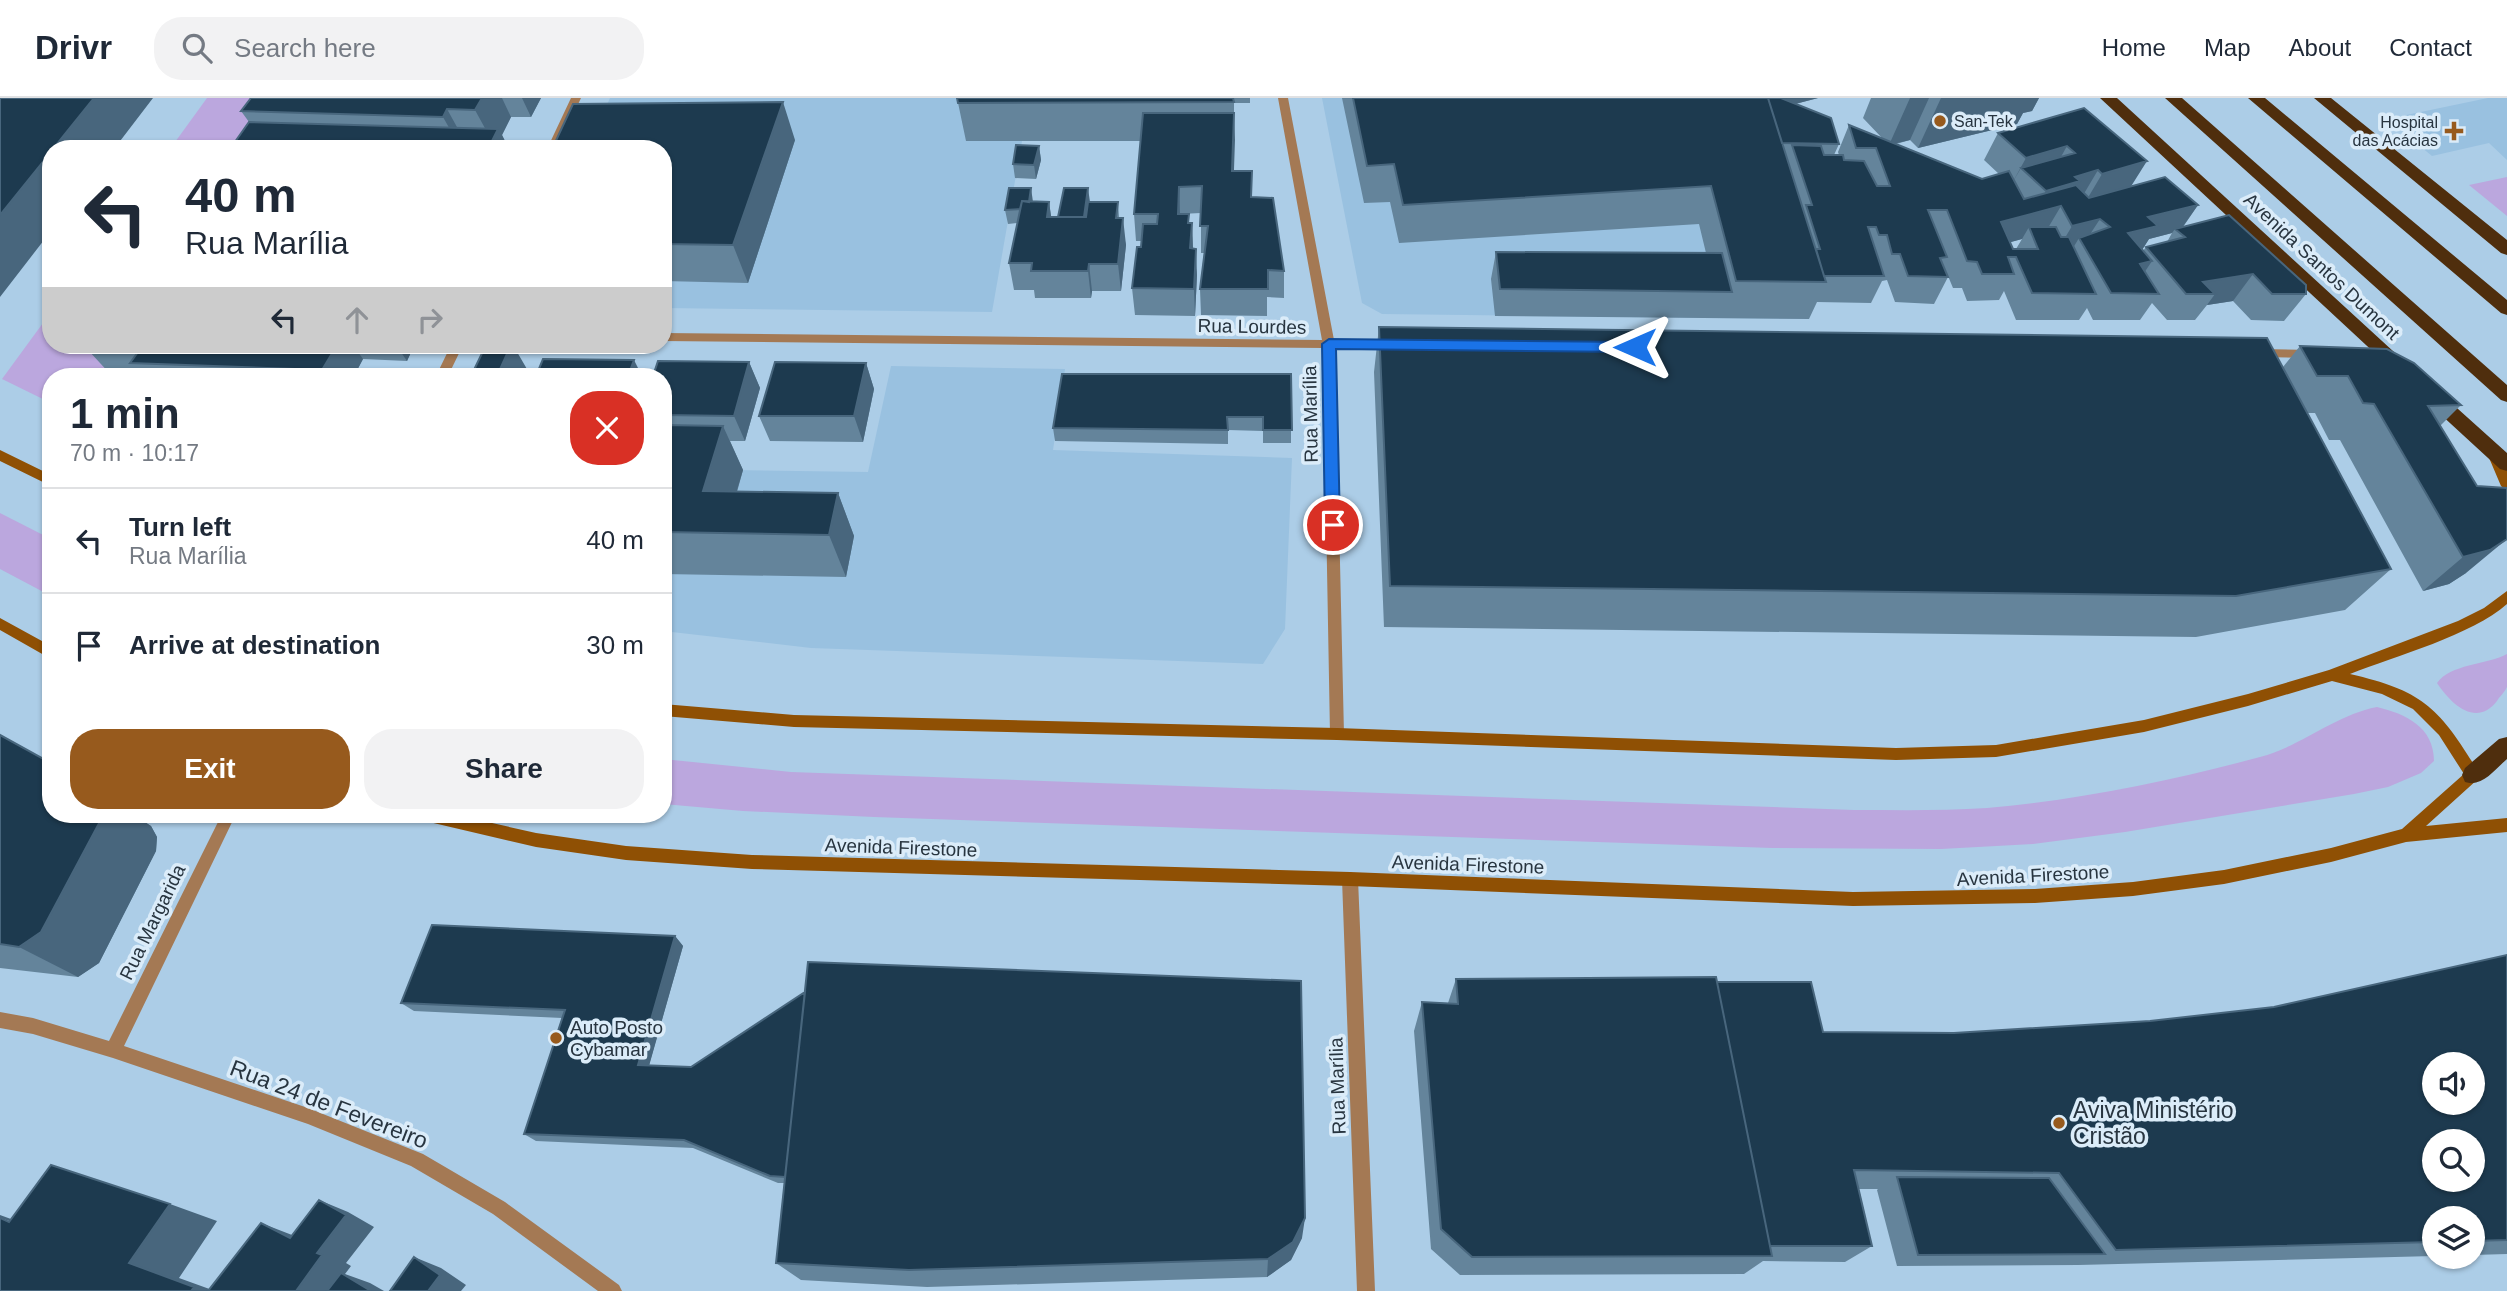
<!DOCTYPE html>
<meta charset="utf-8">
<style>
:root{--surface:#fff;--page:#f2f2f3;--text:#1f2937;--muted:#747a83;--line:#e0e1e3;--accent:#975a1d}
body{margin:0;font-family:Helvetica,sans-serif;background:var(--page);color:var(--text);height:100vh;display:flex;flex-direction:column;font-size:26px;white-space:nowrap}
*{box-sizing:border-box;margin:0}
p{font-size:23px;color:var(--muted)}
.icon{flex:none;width:38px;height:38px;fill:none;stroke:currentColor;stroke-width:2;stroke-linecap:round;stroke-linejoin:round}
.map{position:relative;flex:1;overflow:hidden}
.panel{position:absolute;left:42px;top:270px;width:630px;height:455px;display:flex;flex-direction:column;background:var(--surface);border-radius:28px;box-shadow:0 2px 5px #0004}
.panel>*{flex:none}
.banner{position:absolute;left:42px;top:42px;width:630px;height:214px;border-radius:28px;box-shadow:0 2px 5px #0004;background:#fff;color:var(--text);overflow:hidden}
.tools{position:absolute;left:2422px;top:954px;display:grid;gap:14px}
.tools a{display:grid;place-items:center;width:63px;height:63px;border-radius:50%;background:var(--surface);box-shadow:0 2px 5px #0004;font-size:35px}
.pin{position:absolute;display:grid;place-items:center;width:60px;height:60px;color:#fff;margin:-30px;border:4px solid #fff;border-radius:50%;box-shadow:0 2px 7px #0007}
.me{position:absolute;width:77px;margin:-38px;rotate:270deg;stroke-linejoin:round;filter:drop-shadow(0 0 5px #0008)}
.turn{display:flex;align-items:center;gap:24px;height:147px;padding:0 28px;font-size:32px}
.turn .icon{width:91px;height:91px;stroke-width:2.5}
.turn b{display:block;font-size:49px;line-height:60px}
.lanes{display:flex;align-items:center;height:66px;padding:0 28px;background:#0003;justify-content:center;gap:35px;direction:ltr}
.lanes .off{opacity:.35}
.round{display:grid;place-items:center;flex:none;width:74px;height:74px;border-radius:28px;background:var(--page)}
.headline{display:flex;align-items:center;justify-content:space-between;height:119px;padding:0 28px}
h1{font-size:42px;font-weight:800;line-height:52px}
.primary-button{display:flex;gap:14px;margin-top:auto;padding:14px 28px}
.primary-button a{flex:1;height:80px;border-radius:28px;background:var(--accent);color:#fff;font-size:28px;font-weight:800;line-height:80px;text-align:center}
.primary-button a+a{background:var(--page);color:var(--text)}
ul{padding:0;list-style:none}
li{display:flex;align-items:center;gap:21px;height:105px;padding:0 28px;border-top:2px solid var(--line)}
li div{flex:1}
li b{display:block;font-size:26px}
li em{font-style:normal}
header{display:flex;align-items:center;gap:42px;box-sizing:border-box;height:98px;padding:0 35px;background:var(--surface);border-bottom:2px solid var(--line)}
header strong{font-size:33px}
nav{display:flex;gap:38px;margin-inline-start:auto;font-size:24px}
.search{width:490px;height:63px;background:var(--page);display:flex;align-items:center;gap:18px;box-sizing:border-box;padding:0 24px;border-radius:28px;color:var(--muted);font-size:26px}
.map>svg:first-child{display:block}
.built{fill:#99c1e0}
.green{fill:#bba7de}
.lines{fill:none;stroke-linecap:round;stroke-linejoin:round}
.street{fill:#a47954;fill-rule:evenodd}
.secondary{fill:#8f5004;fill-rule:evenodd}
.highway{fill:#4f2e0d;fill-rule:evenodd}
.wall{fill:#64849b;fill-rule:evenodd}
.shaded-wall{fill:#48667d}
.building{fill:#1d3a4f;stroke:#48667d;stroke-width:2;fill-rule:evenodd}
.route{fill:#1a73e8;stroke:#114b97;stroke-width:2}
.poi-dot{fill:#975a1d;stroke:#dbecf9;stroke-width:2.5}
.labels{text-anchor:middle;stroke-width:7;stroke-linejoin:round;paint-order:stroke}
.far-poi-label{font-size:16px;fill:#283540;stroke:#dbecf9;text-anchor:start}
.street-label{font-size:19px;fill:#283540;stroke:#dbecf9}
.poi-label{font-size:19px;fill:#283540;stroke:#dbecf9;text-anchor:start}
.near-street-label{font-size:23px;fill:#283540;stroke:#dbecf9}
.near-poi-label{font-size:23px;fill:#283540;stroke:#dbecf9;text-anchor:start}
</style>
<header>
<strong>Drivr</strong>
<div class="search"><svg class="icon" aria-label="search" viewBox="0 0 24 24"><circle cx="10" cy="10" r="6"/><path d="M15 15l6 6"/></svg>Search here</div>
<nav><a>Home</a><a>Map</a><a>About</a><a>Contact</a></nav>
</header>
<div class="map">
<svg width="2507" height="1193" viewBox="0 0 2507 1193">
<rect width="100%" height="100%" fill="#accde7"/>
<!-- built -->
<path class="built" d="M610,0H960L1022,43L992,214L663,210V51H587Z
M1322,0H1677L1780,121L1809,221L1382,216L1362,205Z
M2488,0H2507V62L2489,45L2432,58L2387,21Z
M891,268L1065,271L1053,352L1292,360L1285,531L1263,566L811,550L663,533V371L868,374Z"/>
<!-- green -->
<path class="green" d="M207,0H302L268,51H170Z
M2507,79V118L2469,87Z
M51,214V247H134L112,278H51V305L2,281Z
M0,415L51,441V498L0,471Z
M2507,556C2507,565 2507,580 2507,589C2505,594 2499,599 2497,603C2476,630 2451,606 2437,585C2450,566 2486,567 2507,556Z
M2377,609C2406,616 2434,629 2434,663L2421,675L2388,689L2354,696L2125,734L2033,746L1941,751L1772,750L874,719L743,713L663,706V661L791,674L1854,712C1898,712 1943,713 1987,710C2079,702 2171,683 2260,659C2302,648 2335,617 2377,609Z"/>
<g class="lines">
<!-- street -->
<path class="street" d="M571,0H581L557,51H547Z
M1278,0H1288L1334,242L1395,243L1401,247L1395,251L1335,250L1344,636L1342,640L1337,642L1332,640L1330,636L1323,250L663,243V235L1322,242Z
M451,247H463L448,278H436Z
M2259,251L2312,252L2318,256L2312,260L2259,259L2253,255Z
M222,716H236L124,948L308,1010L423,1056L505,1104L619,1187L622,1193H598L493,1116L411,1068L308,1026L113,960L33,936L0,930V914L33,920L109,943Z
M1350,774L1355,776L1358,781L1375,1193H1357L1342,781L1345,776Z"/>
<!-- secondary -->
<path class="secondary" d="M2493,350L2497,352L2507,373V393L2501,388L2487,355Z
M0,352L51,377V388L0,363Z
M2507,493V506C2472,537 2396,558 2350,576C2424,593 2439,610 2478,673L2480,677L2478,681L2426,728L2507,720V734L2406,744L2331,764L2224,786L2133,798L2035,805L1853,808L1350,788L752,771L626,762L536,749L425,723L420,721L418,716H452L536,735L626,748L752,757L1350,774L1853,794L2035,791L2133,784L2224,772L2331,750L2402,731L2464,676L2439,637L2413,611L2382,596L2332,583L2248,608L2144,634L1996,659L1896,662L1337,642L794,629L663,618V606L794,617L1337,630L1896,650L1996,647L2144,622L2248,596L2329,572L2458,523L2484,510Z
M0,520L51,548V561L0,532Z"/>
<!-- highway -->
<path class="highway" d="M2100,0H2117L2406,265L2409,269L2406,273H2394Z
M2165,0H2182L2507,287V304L2501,302Z
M2248,0H2265L2507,202V217L2501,215Z
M2314,0H2331L2507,142V157L2501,155Z
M2432,291L2438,293L2507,355V373L2500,371L2426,303L2423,298L2426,293Z
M2507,639V661C2495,671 2482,690 2465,684L2462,677L2465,670L2499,641Z"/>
</g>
<!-- wall -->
<path class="wall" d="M251,0H541L531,19H511L502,37L509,51H230L249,24L241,13Z
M957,0H1250V5H1234V73H1252V99L1284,173V200L1267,199V218L1201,217L1200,191L1204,155H1201V115L1180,116H1189V125H1192L1193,150L1197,177L1195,218L1135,217L1132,190L1142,143H1136L1134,116L1141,43H966Z
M1342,0H1818L1795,6L1839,46L1834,57H1839L1838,54L1849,27L1882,40L1863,20L1871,0H2039L2032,13L2023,15L2017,26L1918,50L1910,42L1896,46L1982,81L1999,76L1984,62L1998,35L2084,10L2130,89L2198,107L2183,129L2306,196L2284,223L2251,222L2233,203L2207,207L2195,222H2167L2152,205L2140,222H2093L2087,210L2079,222H2016L2004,193L1999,202L1967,203L1962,190H1953L1943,166L1948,179L1934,206L1895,204L1887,182L1882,183L1871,205L1817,204L1809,221L1495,218L1491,181L1496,154L1706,155L1699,126L1399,145L1390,104L1364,105ZM2172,135L2167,144L2146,149L2143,153L2142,152L2149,141ZM2022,141L2016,151H2013L2010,144Z
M795,42L748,185L663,183V51Z
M1039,48L1041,62L1036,81L1015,80L1013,66Z
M1033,104H1049L1051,119H1058L1090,104H1118L1119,120L1126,147L1121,193H1092L1091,200H1035L1034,192H1014L1009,165L1017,125L1008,126L1005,112Z
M1379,229L2283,269L2300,248L2461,307L2440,328L2466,475L2449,486L2423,493L2340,342H2329L2315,315H2307L2391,471L2345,512L2196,539L1384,529L1374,274Z
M92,247H187L184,251L217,252L220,247H409L412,252L407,263L363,261L354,278H112L88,252Z
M749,264L760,290L745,343H730L743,372L737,394L838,395L854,438L846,479L663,476V278Z
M866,265L874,291L863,344L770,343L759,318Z
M1291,276V345H1263V333L1228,332V346L1055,343L1053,330Z
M0,637L151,728L157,739L156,753L99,865L78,879L0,870Z
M675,838L683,848L649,967L1302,1140L1291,1162L1267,1179L927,1189L801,1182L776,1165L784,1085H778L693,1050L536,1043L524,1036L562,920L414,913L401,905Z
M2507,857V1156L2473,1157V1120H2434V1158L2078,1167L1897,1168L1877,1092L1878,1091H1859L1872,1148L1845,1164L1763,1163L1744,1176L1460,1177L1431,1151L1414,933L1422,904L1448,905L1456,881L1717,884L1823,934L1954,935L2150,923L2274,909Z"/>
<!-- shaded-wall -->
<path class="shaded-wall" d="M94,0H153L114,51H53Z
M482,0H502L511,19L502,37L509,51H490L489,49L492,43L475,12Z
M522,0H541L531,19Z
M1761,0H1818L1765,14Z
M1910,0H1929L1910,42L1889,47Z
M1941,0H2039L2032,13L2023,15L2017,26L1918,50Z
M783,4L795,42L748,185L733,147Z
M447,11L468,49L461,51L443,19Z
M1234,15L1235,42L1233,100L1232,73Z
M291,44L295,51H286Z
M1039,48L1041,62L1036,81L1034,67Z
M2067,48L2052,75L2021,70L2011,87L2026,60Z
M51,54V133L0,199V117Z
M2147,63L2130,90L2086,103L2102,76Z
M2098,72L2082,99L2061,108L2045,135L2029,129L2022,141L1986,151L2001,124L2033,115L2046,93L2075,79Z
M1179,89L1180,116H1178Z
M1031,90L1033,104L1028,111Z
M1088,90L1090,104L1084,141L1082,127Z
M1049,104L1053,131L1047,119Z
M2198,107L2179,134L2175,131L2172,135L2149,141L2140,155L2128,135L2148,119Z
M1123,120L1126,147L1121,193L1118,166Z
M2100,121L2083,147L2079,140L2073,150L2056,155L2072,128Z
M1192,125L1193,152L1190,150Z
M1196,151L1197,177L1195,218L1194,191Z
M2152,163L2134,190L2140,166Z
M1089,166L1092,193L1091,200L1088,173Z
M2253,176L2233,203L2207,207L2215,196L2203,184Z
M146,247H187L173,267L144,249Z
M337,247H353L363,261L354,278H327L322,272Z
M396,247H409L412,252L407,263Z
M511,247H513L531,278H497Z
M634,262L642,278H628Z
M749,264L760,290L745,343L734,318Z
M866,265L874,291L863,344L854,318Z
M723,328L743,372L724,436L703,393Z
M838,395L854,438L846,479L829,437Z
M2507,441L2466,475L2449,486L2423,493L2463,459Z
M104,716H133L151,728L157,739L156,753L99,865L78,879L19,849Z
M675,838L683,848L647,975L638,967Z
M319,1102L348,1114L374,1129L346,1165L351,1168L345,1176L370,1185L384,1193H296L290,1140L261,1125L292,1137Z
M170,1106L217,1123L179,1180L215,1193H191L129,1165Z
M0,1117L63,1140L0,1120Z
M1305,1120L1302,1140L1291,1162L1267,1179L1268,1161Z
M414,1159L441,1170L466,1187L461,1193H428Z"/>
<!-- building -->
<path class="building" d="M0,0H94L53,51H51V54L0,117Z
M251,0H482L475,12L447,11L443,19L241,13Z
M957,0H1233L1234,4L958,5Z
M1353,0H1768L1826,184L1736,183L1711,88L1403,107L1394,66L1367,68Z
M1768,0H1781L1831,20L1839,46L1782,45Z
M783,4L733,147L663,146V51H552L573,6Z
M2084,10L2147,63L2102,76L2098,72L2075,79L2080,83L2046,93L2021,70L2075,55L2067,48L2026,60L1998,35Z
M1143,15H1234L1232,73H1252L1251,99L1273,100L1284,173L1268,172V191H1200L1208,128H1200L1202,88L1179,89L1178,116H1189L1188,125H1192L1190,150L1196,151L1194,191L1132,190L1137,149H1141L1143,126H1157L1158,116H1134Z
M249,24L498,31L489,49L477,48L475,51H340L343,46L291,44L286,51H230Z
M1849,27L1982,81L2009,73L2024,101L2076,87L2089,100L2165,79L2198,107L2148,119L2158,128L2128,135L2152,163L2140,166L2159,196L2111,195L2079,140L2110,129L2100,121L2072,128L2061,108L2001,124L2013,151H2038L2029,129H2056L2061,139H2069L2096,196L2032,195L2016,159H2008L2014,176H1982L1977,164L1967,163L1947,112H1928L1947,159L1940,160L1948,179L1908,178L1900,156H1892L1887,137H1879L1876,129H1868L1884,178H1824L1816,151H1820L1806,107H1812L1792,47L1821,48L1824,57H1843L1844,62L1864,63L1877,88H1890L1876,50H1856Z
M1016,47L1039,48L1034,67L1013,66Z
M1009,90H1031L1029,104L1022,103L1020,111L1005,112Z
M1064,90H1088L1084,119H1058Z
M1022,103L1049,104L1047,119H1086L1088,104H1118L1116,120H1123L1118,166H1089L1088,173H1031L1032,165H1009Z
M2229,117L2306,187V196H2272L2253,176L2203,184L2215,196H2186L2146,149L2185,139L2175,131Z
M1496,154L1722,155L1732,194L1500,191Z
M1379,229L2267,240L2391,471L2236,498L1390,488Z
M92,247H146L144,249L217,252L220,247H337L322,272L130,265L138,254L88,252Z
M486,247H511L497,278H471Z
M2300,248L2387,251L2414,265L2461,307L2428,308L2477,388L2507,390V441L2490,452L2463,459L2374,306L2363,305L2348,278H2317Z
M543,261L634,262L628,278H536Z
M658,263L749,264L734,318L663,317V278H653Z
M775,264L866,265L854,318H759Z
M1062,276H1291L1292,332H1263V319H1227L1228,332L1053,330Z
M663,327L723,328L703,393L838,395L829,437L663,434Z
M0,637L51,665V716H104L41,834L19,849L0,846Z
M432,827L675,838L638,967L691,969L805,894L785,1079L770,1078L684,1042L524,1036L565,912L401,905Z
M2507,857V1142L2473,1143V1120H2434V1144L2116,1152L2059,1075L1854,1072L1872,1148H1770L1717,884H1811L1823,934L1954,935L2150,923L2274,909ZM2434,966H2473V1004H2434ZM2434,1043H2473V1082H2434Z
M808,864L1301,883L1305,1120L1293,1144L1268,1161L909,1172L776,1165Z
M1716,879L1772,1158L1472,1159L1441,1131L1422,904L1458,906L1456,881Z
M51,1067L170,1106L129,1165L194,1189L191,1193H0V1120L9,1124Z
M1897,1079L2049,1080L2105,1156L1918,1157Z
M319,1102L346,1117L317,1155L322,1157L296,1193H208L261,1125L290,1140Z
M414,1159L440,1177L428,1193H390Z
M341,1175L371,1193H327Z"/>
<!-- route -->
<path class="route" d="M1329,241L1635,244L1642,249L1635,254L1336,251L1340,427L1333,433L1325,427L1322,246Z"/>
<!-- markers -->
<g class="poi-dot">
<circle cx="1940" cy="23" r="7"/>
<path d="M2450.5 22.5h7v7h7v7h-7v7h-7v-7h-7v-7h7z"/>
<circle cx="556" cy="940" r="7"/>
<circle cx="2059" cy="1025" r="7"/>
</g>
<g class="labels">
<!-- far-poi labels -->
<g class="far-poi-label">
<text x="1954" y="29">San-Tek</text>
<text x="2438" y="30" text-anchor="end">Hospital<tspan x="2438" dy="18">das Acácias</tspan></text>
</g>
<!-- street labels -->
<g class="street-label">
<text transform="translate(2322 168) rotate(43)" y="7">Avenida Santos Dumont</text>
<text transform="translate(1252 228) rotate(1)" y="7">Rua Lourdes</text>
<text transform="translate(1310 316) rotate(-91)" y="7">Rua Marília</text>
<text transform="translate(901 749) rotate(2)" y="7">Avenida Firestone</text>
<text transform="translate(1468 766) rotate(2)" y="7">Avenida Firestone</text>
<text transform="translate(2033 777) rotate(-3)" y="7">Avenida Firestone</text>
<text transform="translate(152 824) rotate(-64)" y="7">Rua Margarida</text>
<text transform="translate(1337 988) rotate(-92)" y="7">Rua Marília</text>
</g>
<!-- poi labels -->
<g class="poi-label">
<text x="570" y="936">Auto Posto<tspan x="570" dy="22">Cybamar</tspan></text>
</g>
<!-- near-street labels -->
<g class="near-street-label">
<text transform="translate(329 1006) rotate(21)" y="8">Rua 24 de Fevereiro</text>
</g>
<!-- near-poi labels -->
<g class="near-poi-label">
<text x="2073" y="1020">Aviva Ministério<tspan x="2073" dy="26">Cristão</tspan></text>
</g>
</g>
</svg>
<div class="tools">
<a><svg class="icon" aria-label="sound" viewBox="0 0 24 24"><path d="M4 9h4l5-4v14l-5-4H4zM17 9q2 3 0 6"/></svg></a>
<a><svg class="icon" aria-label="search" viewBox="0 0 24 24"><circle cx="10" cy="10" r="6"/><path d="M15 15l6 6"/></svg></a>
<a><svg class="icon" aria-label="layers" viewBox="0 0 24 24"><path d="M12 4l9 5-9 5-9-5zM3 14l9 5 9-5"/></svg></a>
</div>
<div class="pin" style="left:1333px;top:427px;background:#d93025"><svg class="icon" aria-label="arrive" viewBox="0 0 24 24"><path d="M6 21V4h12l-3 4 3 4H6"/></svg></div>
<svg class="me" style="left:1635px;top:249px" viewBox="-20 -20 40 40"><path d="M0-17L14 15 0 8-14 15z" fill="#1a73e8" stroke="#fff" stroke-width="4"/></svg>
<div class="banner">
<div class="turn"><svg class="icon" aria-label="left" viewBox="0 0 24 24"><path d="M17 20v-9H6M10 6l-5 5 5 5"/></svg><div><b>40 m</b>Rua Marília</div></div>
<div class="lanes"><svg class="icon" aria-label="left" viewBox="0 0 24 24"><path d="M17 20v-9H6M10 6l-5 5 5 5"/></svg><svg class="icon off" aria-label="ahead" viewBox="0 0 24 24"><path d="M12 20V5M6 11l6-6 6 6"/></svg><svg class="icon off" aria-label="right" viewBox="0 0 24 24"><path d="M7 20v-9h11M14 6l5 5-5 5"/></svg></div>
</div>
<section class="panel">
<div class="headline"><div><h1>1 min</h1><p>70 m · 10:17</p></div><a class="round" style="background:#d93025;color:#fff"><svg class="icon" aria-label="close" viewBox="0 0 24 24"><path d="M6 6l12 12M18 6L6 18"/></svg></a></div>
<ul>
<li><svg class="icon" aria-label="left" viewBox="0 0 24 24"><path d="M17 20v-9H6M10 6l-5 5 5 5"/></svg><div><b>Turn left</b><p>Rua Marília</p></div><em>40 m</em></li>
<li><svg class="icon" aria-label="arrive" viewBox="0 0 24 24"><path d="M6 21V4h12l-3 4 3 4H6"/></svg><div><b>Arrive at destination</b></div><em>30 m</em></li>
</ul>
<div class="primary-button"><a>Exit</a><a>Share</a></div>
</section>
</div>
